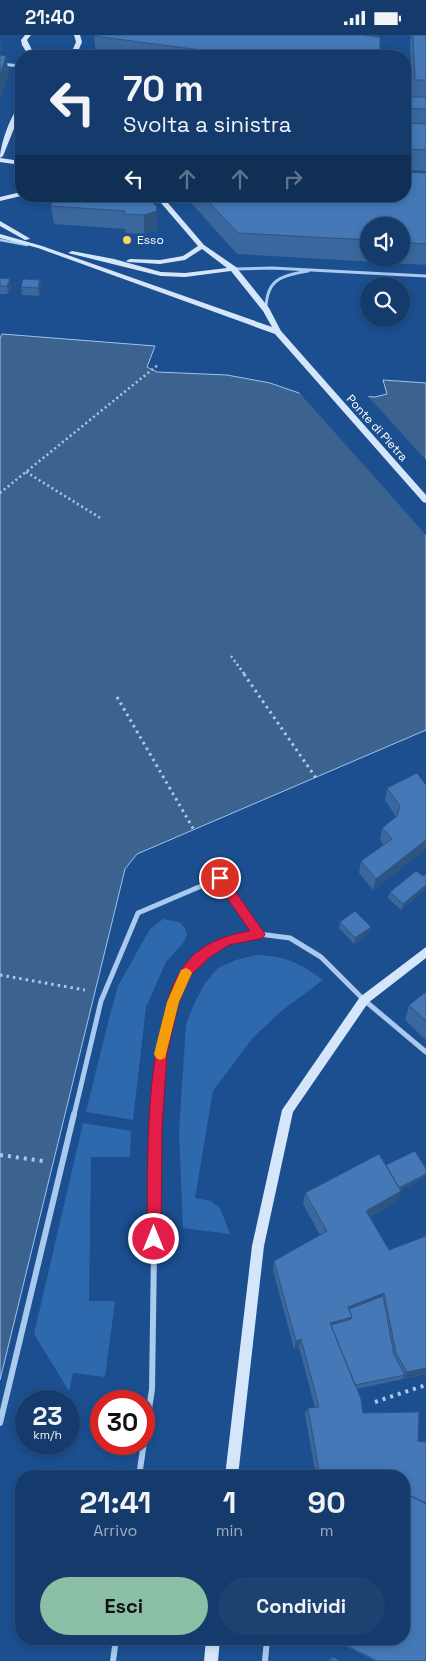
<!DOCTYPE html>
<html lang="it">
<style>
:root{--surface:#143b6b;--page:#1d4271;--text:#f1f3f6;--muted:#9dadc1;--line:#33557e;--accent:#8abfa5}
body{margin:0;font-family:"Space Grotesk",sans-serif;background:var(--page);color:var(--text);height:100vh;display:flex;flex-direction:column;font-size:19px;white-space:nowrap}
*{box-sizing:border-box;margin:0}
p{font-size:16px;color:var(--muted)}
.icon{flex:none;width:28px;height:28px;fill:none;stroke:currentColor;stroke-width:2;stroke-linecap:round;stroke-linejoin:round}
.map{position:relative;flex:1;overflow:hidden}
.details{position:absolute;left:15px;top:1435px;width:395px;height:175px;display:flex;flex-direction:column;background:var(--surface);border-radius:20px;box-shadow:0 2px 8px #0003,0 0 0 1px var(--line)}
.details>*{flex:none}
.hud{position:absolute;left:15px;top:15px;width:396px;height:152px;border-radius:20px;box-shadow:0 2px 8px #0003,0 0 0 1px var(--line);background:#143b6b;color:var(--text);overflow:hidden}
.buttons{position:absolute;left:360px;top:182px;display:grid;gap:10px}
.buttons a{display:grid;place-items:center;width:50px;height:50px;border-radius:50%;background:var(--surface);box-shadow:0 2px 8px #0003,0 0 0 1px var(--line);font-size:25px}
.speed{position:absolute;left:15px;top:1355px;display:flex;gap:10px;font-size:25px;font-weight:700;text-align:center}
.speed>*{display:grid;place-content:center;width:65px;height:65px;border-radius:50%;background:var(--surface);box-shadow:0 2px 8px #0003,0 0 0 1px var(--line);line-height:1}
.speed small{font-size:12px;font-weight:400}
.speed .limit{border:8px solid #d22;background:#fff;color:#111}
.pin{position:absolute;display:grid;place-items:center;width:42px;height:42px;color:#fff;margin:-21px;border:2px solid #fff;border-radius:50%;box-shadow:0 1px 5px #0007}
.me{position:absolute;width:55px;margin:-28px;rotate:0deg;stroke-linejoin:round;filter:drop-shadow(0 0 4px #0008)}
.turn{display:flex;align-items:center;gap:18px;height:105px;padding:0 25px;font-size:22px}
.turn .icon{width:65px;height:65px;stroke-width:2.5}
.turn b{display:block;font-size:35px;line-height:42px}
.lanes{display:flex;align-items:center;height:48px;padding:0 25px;background:#0003;justify-content:center;gap:25px;direction:ltr}
.lanes .off{opacity:.35}
.eta{display:flex;justify-content:space-evenly;align-items:center;height:85px;text-align:center}
.eta b{font-size:30px;font-weight:600;line-height:35px}
.button{display:flex;gap:10px;margin-top:auto;padding:10px 25px}
.button a{flex:1;height:58px;border-radius:30px;background:var(--accent);color:#111;font-size:20px;font-weight:600;line-height:58px;text-align:center}
.button a+a{background:var(--page);color:var(--text)}
.status{display:flex;justify-content:space-between;align-items:center;height:35px;padding:0 25px;background:var(--surface);direction:ltr}
.status svg{height:14px;fill:currentColor}
.map>svg:first-child{display:block}
.green{fill:#2e69ad}
.water{fill:#3c6290;stroke:#9cc4f0}
.pier{fill:#1b4f8f}
.lines{fill:none;stroke-linecap:round;stroke-linejoin:round}
.path-far2{stroke:#a9c9ee;stroke-width:2.5;stroke-dasharray:2 3;stroke-linecap:butt}
.path-far1{stroke:#a9c9ee;stroke-width:3;stroke-dasharray:2.5 4;stroke-linecap:butt}
.path{stroke:#a9c9ee;stroke-width:4;stroke-dasharray:3 5;stroke-linecap:butt}
.lane{stroke:#a9c9ee;stroke-width:2.5}
.street-far2{stroke:#a9c9ee;stroke-width:3}
.street-far1{stroke:#a9c9ee;stroke-width:5}
.street{stroke:#a9c9ee;stroke-width:6}
.secondary{fill:#d6e6fa;fill-rule:evenodd}
.wall{fill:#3a679d;fill-rule:evenodd}
.shaded-wall{fill:#305480}
.building{fill:#4478b7;stroke:#305480}
.route{fill:#e11d48;stroke:#92132f}
.slow{fill:#f59e0b}
.poi-dot{fill:#ffd166;stroke:#1b4f8f;stroke-width:2}
.labels{text-anchor:middle;stroke-width:5;stroke-linejoin:round;paint-order:stroke}
.far-poi-label{font-size:12px;fill:#fff;stroke:#1b4f8f;text-anchor:start}
.far-street-label{font-size:12px;fill:#fff;stroke:#1b4f8f}
</style>
<div class="status"><b>21:40</b><svg viewBox="0 0 49 12"><path d="M0 12V9h3v3zM5 12V6h3v6zM10 12V3h3v9zM15 12V0h3v12zM26 1h20v11H26zM47 4h2v5h-2z"/></svg></div>
<div class="map">
<svg width="426" height="1626" viewBox="0 0 426 1626">
<rect width="100%" height="100%" fill="#1b4f8f"/>
<!-- green -->
<path class="green" d="M163,884L179,887L185,893L187,900L184,907L166,927L146,972L133,1085L86,1077L110,980L118,951L150,894Z
M257,920C285,921 300,928 323,945L280,977L252,1004L213,1056L195,1163L211,1166L220,1173L230,1199L183,1193L179,1096L186,989L194,969L205,948L218,933L236,925Z
M83,1088L131,1096L130,1122H91L89,1266H115L105,1342L73,1338L69,1356L34,1299Z"/>
<!-- water -->
<path class="water" d="M2,299L155,311L147,332L157,337L227,340L270,348L299,358L375,362L387,359L383,345L426,348V695L137,819L125,834L0,1345V304Z"/>
<!-- pier -->
<path class="pier" d="M296,354L366,359L426,425V500Z"/>
<g class="lines">
<!-- path-far2 -->
<path class="path-far2" d="M26,437L102,484
M0,458L159,329
M231,621L245,640"/>
<!-- path-far1 -->
<path class="path-far1" d="M244,639L316,743
M117,662L194,795
M0,940L85,955"/>
<!-- path -->
<path class="path" d="M0,1120L43,1126
M375,1367L426,1350"/>
<!-- lane -->
<path class="lane" d="M0,205L27,210"/>
<!-- street-far2 -->
<path class="street-far2" d="M0,29L21,31
M233,234L272,233L426,241
M266,275C266,244 281,241 308,236"/>
<!-- street-far1 -->
<path class="street-far1" d="M74,1080L101,966L138,878L220,843L259,899
M156,1080L160,1018L173,967L186,937L206,918L227,905L259,899L290,903L321,922L364,965L426,1017"/>
<!-- street -->
<path class="street" d="M0,1388L74,1079
M139,1441L152,1354L156,1079
M113,1626L116,1604
M265,1626L267,1604"/>
<!-- secondary -->
<path class="secondary" d="M25,0H31L27,5L35,21H29L22,10L21,5Z
M74,0H80L82,7L76,21H70L76,7Z
M21,70V76L3,121L0,123C0,111 11,77 21,70Z
M0,123L21,126V130L0,127Z
M21,157V161L0,166V162Z
M155,161H162L204,210L236,232L269,273L281,296L426,460V468L423,467L275,299L38,213L0,203V199L42,211L272,292L263,276L231,236L185,242L161,241L68,218L72,216L114,224L161,237L185,238L227,233L202,214L185,225L160,229L128,227L126,226L130,224L160,225L183,221L198,211Z
M0,186L29,203L30,204L25,205L0,191Z
M426,912V923L368,968L293,1077L264,1211L238,1441H225L252,1211L282,1075L360,962Z
M206,1604H220L218,1626H204Z"/>
</g>
<!-- wall -->
<path class="wall" d="M411,0H426V136L405,135V67L406,62H412L410,8Z
M94,1L380,21H111L96,19Z
M21,94V116L19,101Z
M426,138V230L237,219L185,161H405ZM369,191H401V224H369Z
M147,161L157,191V195L144,199L126,198L125,194L54,189L51,171Z
M0,243L11,252L8,259H0Z
M40,245L41,254L39,261L22,260L21,252Z
M426,750V814L373,855L359,838L361,826L384,810L380,805L382,793L396,782L385,765L387,753Z
M426,839V854L401,875L388,863L390,857L423,841Z
M340,887L369,898L354,909L339,893Z
M426,957V1005L405,985L409,970Z
M386,1130L426,1134V1142L401,1155L396,1167L370,1182L389,1215L426,1201V1339L357,1354L363,1378L418,1406L426,1626H375L331,1604H404V1441H316L305,1379L308,1373H315L299,1312L294,1314L273,1235L274,1226L320,1200L303,1169L305,1158Z
M331,1622H333L340,1626H329Z"/>
<!-- shaded-wall -->
<path class="shaded-wall" d="M0,0L2,15L0,18Z
M6,21L9,39L0,65V40Z
M157,172V195L144,199V180Z
M10,244L11,252L8,259L7,251Z
M40,245L41,254L39,261L38,253Z
M426,805V814L373,855L376,844Z
M426,850V854L401,875L403,869Z
M371,892L369,898L354,909L355,903Z
M426,1139V1142L392,1160L394,1156Z
M401,1156L396,1167L362,1187L366,1176Z
M384,1258L380,1267L347,1275L348,1272Z
M352,1282L348,1290L331,1295L330,1288Z
M301,1304L299,1312L294,1314L296,1306Z
M426,1333V1339L402,1344L407,1337Z"/>
<!-- building -->
<path class="building" d="M95,0H365L380,2V21H246L94,1Z
M365,0H378V2Z
M413,0H426V45H415Z
M0,20L6,21L0,40Z
M406,62H426V74L406,73Z
M405,88L426,89V115L405,114Z
M21,94V101H19Z
M405,137L426,138V209L401,207V191H369V205L238,198L203,161H405Z
M54,161H147L157,172L156,176L144,180L124,179L125,176L51,171Z
M0,243L10,244L7,251H0Z
M23,244L40,245L38,253L21,252Z
M417,738L426,750V805L376,844L361,826L392,804L382,793L397,781L400,771L387,753Z
M416,836L423,841L426,839V850L403,869L390,857Z
M355,876L371,892L355,903L340,887Z
M426,957V986L409,970Z
M415,1116L426,1134V1139L399,1153L386,1130Z
M379,1119L401,1156L366,1176L389,1215L426,1201V1333L407,1337L396,1318L384,1258L348,1272L352,1282L330,1288L361,1364L363,1378L419,1377L418,1406L426,1407V1468L407,1459L404,1471V1441H320L308,1373L319,1372L301,1304L296,1306L274,1226L327,1196L305,1158Z
M383,1261L394,1320L405,1340L355,1350L331,1290L351,1284L352,1282L349,1274Z
M407,1459L426,1469V1626H377L334,1604H404V1471Z
M333,1622L340,1626H332Z"/>
<!-- route -->
<path class="route" d="M220,838L224,840L265,899L263,903L259,904L229,910L210,922L191,940L179,967L167,1018L162,1093L161,1204L159,1209L154,1211L149,1209L147,1204C148,1131 145,1055 163,984C167,967 172,948 182,934C197,910 224,900 250,896L216,847L214,843L216,840Z"/>
<!-- slow -->
<path class="slow" d="M186,933L190,935L192,938L179,967L165,1023L160,1025L156,1023L154,1019L167,967L181,935Z"/>
<!-- markers -->
<circle class="poi-dot" cx="127" cy="205" r="5"/>
<g class="labels">
<!-- far-poi labels -->
<g class="far-poi-label">
<text x="137" y="209">Esso</text>
</g>
<!-- far-street labels -->
<g class="far-street-label">
<text transform="translate(377 393) rotate(48)" y="4">Ponte di Pietra</text>
</g>
</g>
</svg>
<div class="buttons">
<a><svg class="icon" aria-label="sound" viewBox="0 0 24 24"><path d="M4 9h4l5-4v14l-5-4H4zM17 9q2 3 0 6"/></svg></a>
<a><svg class="icon" aria-label="search" viewBox="0 0 24 24"><circle cx="10" cy="10" r="6"/><path d="M15 15l6 6"/></svg></a>
</div>
<div class="speed"><div>23<small>km/h</small></div><div class="limit">30</div></div>
<div class="pin" style="left:220px;top:843px;background:#d93025"><svg class="icon" aria-label="arrive" viewBox="0 0 24 24"><path d="M6 21V4h12l-3 4 3 4H6"/></svg></div>
<svg class="me" style="left:154px;top:1204px" viewBox="-20 -20 40 40"><circle r="17" fill="#e11d48" stroke="#fff" stroke-width="3"/><path d="M0-11L8 9 0 5-8 9z" fill="#fff"/></svg>
<div class="hud">
<div class="turn"><svg class="icon" aria-label="left" viewBox="0 0 24 24"><path d="M17 20v-9H6M10 6l-5 5 5 5"/></svg><div><b>70 m</b>Svolta a sinistra</div></div>
<div class="lanes"><svg class="icon" aria-label="left" viewBox="0 0 24 24"><path d="M17 20v-9H6M10 6l-5 5 5 5"/></svg><svg class="icon off" aria-label="ahead" viewBox="0 0 24 24"><path d="M12 20V5M6 11l6-6 6 6"/></svg><svg class="icon off" aria-label="ahead" viewBox="0 0 24 24"><path d="M12 20V5M6 11l6-6 6 6"/></svg><svg class="icon off" aria-label="right" viewBox="0 0 24 24"><path d="M7 20v-9h11M14 6l5 5-5 5"/></svg></div>
</div>
<section class="details">
<div class="eta">
<div><b>21:41</b><p>Arrivo</p></div>
<div><b>1</b><p>min</p></div>
<div><b>90</b><p>m</p></div>
</div>
<div class="button"><a>Esci</a><a>Condividi</a></div>
</section>
</div>
